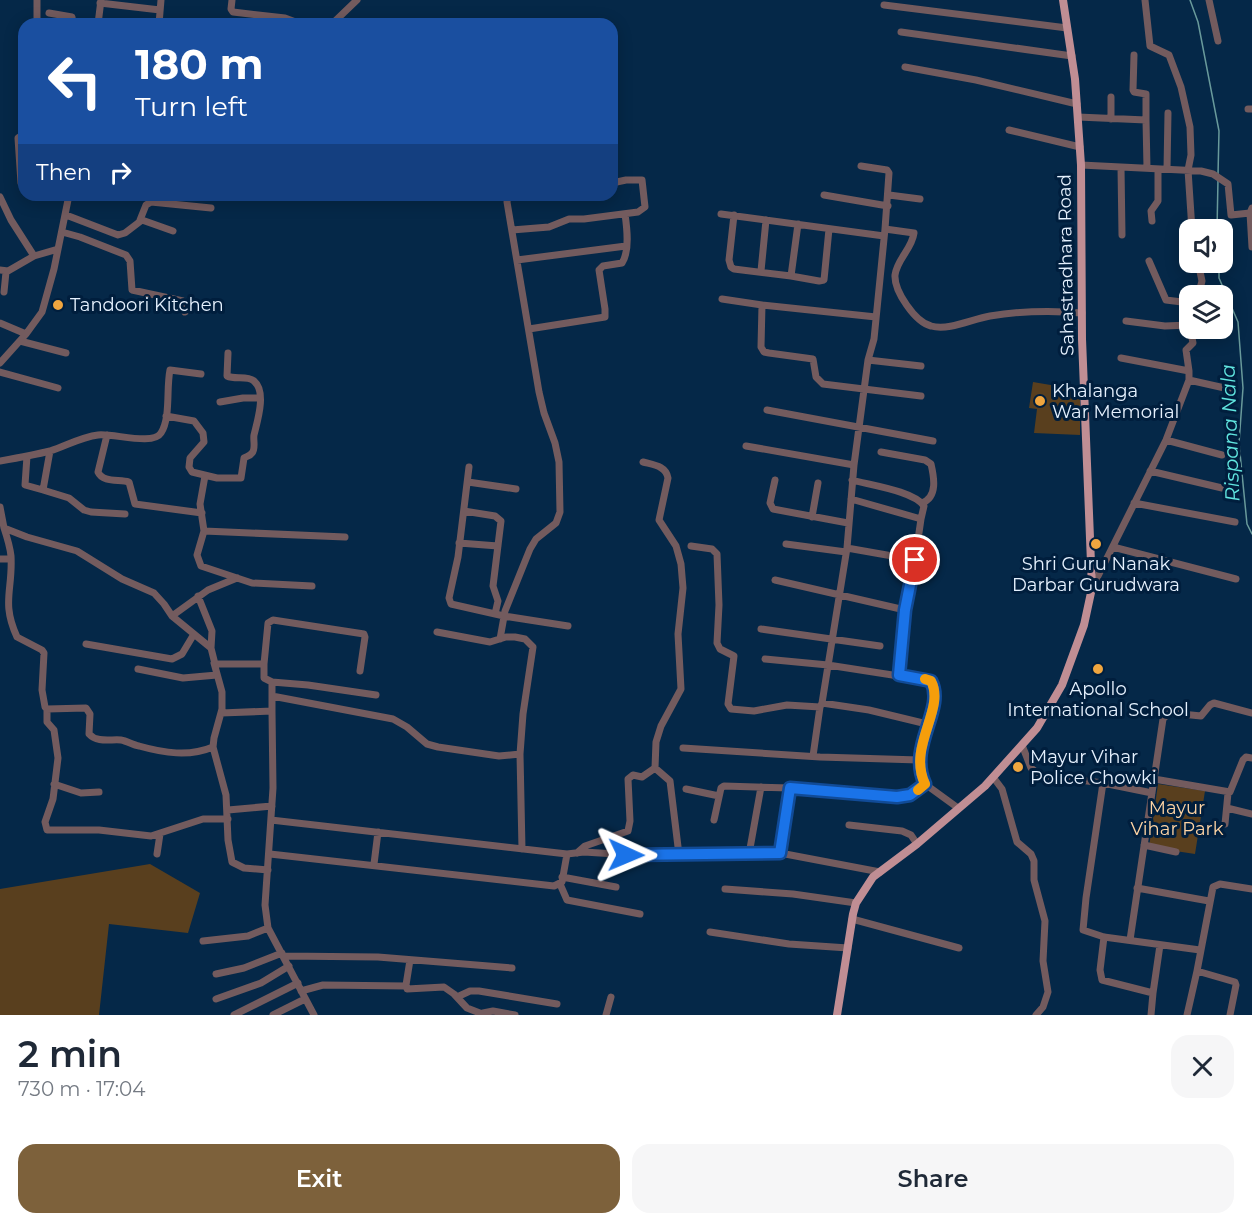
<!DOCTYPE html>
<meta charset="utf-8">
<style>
:root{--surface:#fff;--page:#f6f6f7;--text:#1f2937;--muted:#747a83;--accent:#7d613b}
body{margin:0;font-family:Montserrat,sans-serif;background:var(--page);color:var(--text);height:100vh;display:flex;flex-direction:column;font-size:22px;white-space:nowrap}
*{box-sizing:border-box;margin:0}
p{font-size:20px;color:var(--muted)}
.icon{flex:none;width:33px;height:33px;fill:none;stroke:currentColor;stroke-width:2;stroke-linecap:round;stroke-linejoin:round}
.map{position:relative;height:1015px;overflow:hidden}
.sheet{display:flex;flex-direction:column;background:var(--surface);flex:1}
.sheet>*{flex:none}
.banner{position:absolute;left:18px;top:18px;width:600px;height:183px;border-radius:18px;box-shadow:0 3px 15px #0003;background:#1a4fa0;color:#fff;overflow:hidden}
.fabs{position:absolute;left:1179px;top:219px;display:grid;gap:12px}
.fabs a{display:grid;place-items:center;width:54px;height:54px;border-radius:12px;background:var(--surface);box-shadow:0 3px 15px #0003;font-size:30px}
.pin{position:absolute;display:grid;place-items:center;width:51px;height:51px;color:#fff;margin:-26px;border:3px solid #fff;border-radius:50%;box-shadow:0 2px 6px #0007}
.me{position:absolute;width:66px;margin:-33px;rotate:91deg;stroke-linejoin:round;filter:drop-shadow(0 0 4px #0008)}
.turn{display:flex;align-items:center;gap:21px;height:126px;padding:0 18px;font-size:27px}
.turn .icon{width:78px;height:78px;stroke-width:2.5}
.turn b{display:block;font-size:42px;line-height:51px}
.then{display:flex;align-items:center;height:57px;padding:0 18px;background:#0003;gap:12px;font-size:22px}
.round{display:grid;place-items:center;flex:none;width:63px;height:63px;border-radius:18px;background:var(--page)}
.summary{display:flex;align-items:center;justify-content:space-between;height:102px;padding:0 18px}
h1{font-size:36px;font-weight:600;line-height:45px}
.cta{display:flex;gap:12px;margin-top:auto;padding:12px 18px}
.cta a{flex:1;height:69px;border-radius:18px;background:var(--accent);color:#fff;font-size:24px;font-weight:600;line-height:69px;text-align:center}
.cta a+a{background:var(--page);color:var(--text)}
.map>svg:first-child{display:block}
.green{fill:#593f1e}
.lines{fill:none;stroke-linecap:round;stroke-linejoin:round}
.stream{stroke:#699a9b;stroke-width:1.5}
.minor{stroke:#735b5e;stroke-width:7}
.major{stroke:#c08e94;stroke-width:8}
.route-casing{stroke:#114b97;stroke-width:15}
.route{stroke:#1a73e8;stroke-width:10}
.slow{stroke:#f59e0b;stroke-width:10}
.poi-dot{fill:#f0a63f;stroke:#001e3d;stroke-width:2}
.labels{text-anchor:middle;stroke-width:6;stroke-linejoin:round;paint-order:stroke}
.street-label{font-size:18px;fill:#e5f1fe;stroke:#001e3d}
.poi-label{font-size:18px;fill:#e5f1fe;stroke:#001e3d;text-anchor:start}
.park-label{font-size:18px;fill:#fed4a4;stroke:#001e3d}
.water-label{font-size:20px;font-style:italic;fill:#61e7e1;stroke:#001e3d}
</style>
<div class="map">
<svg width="1252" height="1015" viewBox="0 0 1252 1015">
<rect width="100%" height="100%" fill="#052848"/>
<!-- green -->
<path class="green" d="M1033,382L1080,390V435L1034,433L1037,409L1029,408Z
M1158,784L1205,791L1195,854L1149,847Z
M150,864L200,893L188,933L109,924L99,1015H0V889Z"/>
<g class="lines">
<!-- stream -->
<path class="stream" d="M1190,0L1198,22L1219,131L1218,175
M1217,230L1218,179
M1219,262V278L1238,322L1243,388L1239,443L1247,524L1252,534"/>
<!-- minor -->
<path class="minor" d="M37,0V24
M232,0L231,9L233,12L285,18L301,24
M1145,0L1150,46L1169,55L1181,87L1190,127L1191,155L1188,170L1192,230
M1209,0L1218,41
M100,3L160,10
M884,5L1067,28
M49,13L72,17L73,24
M98,24L101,0
M159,24L161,0
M332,24L357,0
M901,32L1072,56
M1134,55L1133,90L1134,92L1146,94V120
M905,67L976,80L1077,104
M1248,109H1252
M1078,117L1146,120L1147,168
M1111,119V97
M1009,130L1080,147
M24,134L18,138L21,183L24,188
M1081,165L1201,171L1213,174L1228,184L1231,215L1250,213
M861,166L887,170L889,173L885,229
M1121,167L1122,235
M1167,169L1168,113
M824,195L888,206
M889,195L920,199
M0,197L11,220L34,256
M507,197L533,195
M1252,208L1250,213L1252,247
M721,214L884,236
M66,215L118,235L125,233L142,220L173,231
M734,215L729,260L731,267L734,269L791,276L798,224
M140,220L146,205L151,202L211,208
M1152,221L1151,211L1158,201V169
M512,230L549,227L569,219H584L638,212L645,207L642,180H626L612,183
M62,232L80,237L126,255L130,261L132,290L183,301L185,312
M517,260L626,246
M1149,261L1166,300L1190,303
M1198,262L1202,281L1198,296
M0,270L8,271L34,256L58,249
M761,271L766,220
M791,276L819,281L824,280L829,229
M4,292L6,272
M722,299L762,305
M1190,303L1185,313L1190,327
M876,317L762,305L761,347L764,352L769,353L813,359L816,377L823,384L921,396
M1126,321L1165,326L1189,325
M0,323L26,334
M529,329L605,317V309L599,270L603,266L622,263C630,251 627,228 625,214
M20,341L66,353
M868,360L921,366
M0,363L26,334L42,312L54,269L69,195
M1189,371L1186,350L1193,343L1190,328
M0,372L58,388
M1189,380L1229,389
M220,402L243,398H260
M767,410L933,441
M166,416L194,421L203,433L204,442L190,458L189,467L192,472L217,478H241L244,458C247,456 250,456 252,453C256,449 253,440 254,435C257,422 267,392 254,381C247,375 235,380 227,376L228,353
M107,435L98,472C103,483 119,479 129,482L135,504L202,513
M1166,440L1222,455
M746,446L854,465
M50,451L43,490L69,498L84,510L91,512L125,514
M881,452L925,460L931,464C934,477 938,497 922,503
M27,456L25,485L43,490
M0,461C17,458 34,455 50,451C66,446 81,437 98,435C113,433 153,446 161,433C171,417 166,389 170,370L201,374
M643,462C654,465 666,466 668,478L659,520L676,546L681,564L683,588L678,634L681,689L661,726L656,742L655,768L670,781L679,855
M469,467L458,557L449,598L451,604L504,616L568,626
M1150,471L1222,488
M205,476L200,504L204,531L345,537
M775,480L770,503L773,509L848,523
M468,482L516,489
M851,499L921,519L924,506C914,491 870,485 852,480
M1134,503L1235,522
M0,507L4,528L27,537L77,551L122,579L154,593L164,604L172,616L211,648L215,664H264V678L272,682V711
M464,511L495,516L501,521L493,586L498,601L495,614
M812,517L818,483
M4,528C7,537 10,547 11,556C13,590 1,602 17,637L42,650L44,653L42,690L45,707L47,709L86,708L90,714L89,734C97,743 111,739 121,740C127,741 133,745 139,746C164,753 189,757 213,747
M204,531L197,555L201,566L252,583L312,586
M459,543L498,546
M786,544L846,552
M691,546L712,549L717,554L719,605L717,643L720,649L734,656L728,704L731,709L754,711L787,705L820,707L822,703L869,710L927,724L919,760
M1113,547L1236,579
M847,548L915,560L921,519
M0,559H11
M775,580L905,610L915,560
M1092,588L1166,440L1189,380V371L1121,358
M198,596L212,631L211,648
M172,616L208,590L237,578
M761,629L880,646
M437,632L490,642L506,637H515L525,639L533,647L523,714L520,754L522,849
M500,639L505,611L530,549L536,539L556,523L560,512L559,462L555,443L544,413L539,392L507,202L508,195
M86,644L172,659L182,654L194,634
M765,659L828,665L931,681L935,695L927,724
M214,663L222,692V709L214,738L213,747L226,795L228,840L232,862L244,868L268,870
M264,664L268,623L273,620L364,634L365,637L360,671
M138,669L183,678L217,675
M899,675L905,610
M272,682L308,685L376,695
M272,696L393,719L407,727L427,744L438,747L499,756L520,754
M822,703L847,548L854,465L868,360L874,339L885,229L914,233C912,249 897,259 895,275C894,291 915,322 931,326C949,331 972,319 990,316C1021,311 1050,310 1082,313
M47,709V722L54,730L58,758L53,799L45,822L47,830H99L151,836L203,819H228
M221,713L272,711L273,788L265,905L268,928L314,1015
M1022,745L1031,768L1040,775L1103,783L1152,793
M683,748L820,757L919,760L920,774L925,784L910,795L897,797L790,788L724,786L721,788L714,820
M813,756L820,707
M993,777L1002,789L1017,842L1031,854L1034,861V880L1045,921L1043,961L1048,992L1043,1007L1036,1015
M1154,779L1230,792L1243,760L1246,757L1252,758
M1103,783L1086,898L1083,930L1104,937L1200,950
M54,784L81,793L99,792
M925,784L958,808
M790,788L780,853L880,872
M686,789L719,796
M1227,808L1252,814
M228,810L272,806
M271,820L567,854L584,852L647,856L749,854L761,787
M1225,824L1228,793
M849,825L902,831L911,835L917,844
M1144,845L1176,852
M577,853L585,846L628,831L630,821L628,779L633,775L642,777L655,768
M157,854L160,834
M270,854L554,886L562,882L567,854
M749,854L780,853
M374,864L378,832
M562,877L616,887
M560,884L567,900L640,914
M1137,888L1209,901
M725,889L793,894L856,903
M852,919L959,948
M710,932L789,944L848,948
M1104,937L1100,970L1102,980L1153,993L1151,1015
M1130,940L1163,719L1168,714L1172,713L1201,716L1210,705L1214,703L1252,713
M203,941L248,936L268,928
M284,956L378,957L512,968
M410,960L406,985L407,989L444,987L454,994L467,1008L485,1015
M216,974L244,968L282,953
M301,991L323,985L406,986
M1153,993L1160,945
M457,997L470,991H479L557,1004
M216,999L261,983L289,966
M483,1013L493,1011L515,1015
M234,1015L298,983
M273,1015L305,999
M606,1015L611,997
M1187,1015L1197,971
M1230,1015L1236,985L1235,982L1197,971L1213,887L1220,884L1252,889"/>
<!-- major -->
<path class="major" d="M837,1015L853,914L856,903L873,877L917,844L985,786L1037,728L1062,685L1084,625L1092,588L1082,339L1081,165L1075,79L1063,0"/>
</g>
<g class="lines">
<defs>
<path id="route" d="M626,855L780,853L790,788L897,797L910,795L925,784C907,746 946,709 931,681L899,675L905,610L915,560"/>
</defs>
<!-- route casing -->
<use href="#route" class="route-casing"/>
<!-- route -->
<use href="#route" class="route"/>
<!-- slow -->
<path class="slow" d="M918,790L925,784C907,746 946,709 931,681L925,679"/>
</g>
<!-- markers -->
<g class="poi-dot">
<circle cx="58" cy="305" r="6"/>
<circle cx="1040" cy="401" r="6"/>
<circle cx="1096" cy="544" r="6"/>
<circle cx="1098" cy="669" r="6"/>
<circle cx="1018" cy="767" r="6"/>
</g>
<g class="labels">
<!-- street labels -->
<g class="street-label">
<text transform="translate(1066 265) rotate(-91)" y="6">Sahastradhara Road</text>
</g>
<!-- poi labels -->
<g class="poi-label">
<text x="70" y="311">Tandoori Kitchen</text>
<text x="1052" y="397">Khalanga<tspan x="1052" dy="21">War Memorial</tspan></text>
<text x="1096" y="570" text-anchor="middle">Shri Guru Nanak<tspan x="1096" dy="21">Darbar Gurudwara</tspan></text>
<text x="1098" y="695" text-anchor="middle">Apollo<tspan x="1098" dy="21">International School</tspan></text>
<text x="1030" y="763">Mayur Vihar<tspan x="1030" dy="21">Police Chowki</tspan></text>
</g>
<!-- park labels -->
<g class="park-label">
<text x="1177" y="814">Mayur<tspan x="1177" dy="21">Vihar Park</tspan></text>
</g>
<!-- water labels -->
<g class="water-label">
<text transform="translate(1230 433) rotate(-92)" y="7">Rispana Nala</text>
</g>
</g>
</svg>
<div class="fabs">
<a><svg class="icon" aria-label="sound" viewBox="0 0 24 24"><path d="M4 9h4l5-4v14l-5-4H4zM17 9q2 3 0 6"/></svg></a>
<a><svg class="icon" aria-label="layers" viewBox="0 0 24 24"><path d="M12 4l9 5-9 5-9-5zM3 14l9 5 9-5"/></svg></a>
</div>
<div class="pin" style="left:915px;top:560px;background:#d93025"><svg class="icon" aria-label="arrive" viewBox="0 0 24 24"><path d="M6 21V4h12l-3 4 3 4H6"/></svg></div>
<svg class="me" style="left:626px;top:855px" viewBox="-20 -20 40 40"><path d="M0-17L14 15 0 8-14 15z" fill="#1a73e8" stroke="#fff" stroke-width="4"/></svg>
<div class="banner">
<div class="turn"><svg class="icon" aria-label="left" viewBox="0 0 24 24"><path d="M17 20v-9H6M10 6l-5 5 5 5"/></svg><div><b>180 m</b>Turn left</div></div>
<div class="then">Then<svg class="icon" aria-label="right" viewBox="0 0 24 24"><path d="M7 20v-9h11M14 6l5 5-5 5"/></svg></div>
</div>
</div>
<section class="sheet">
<div class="summary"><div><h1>2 min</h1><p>730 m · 17:04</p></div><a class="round"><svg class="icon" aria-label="close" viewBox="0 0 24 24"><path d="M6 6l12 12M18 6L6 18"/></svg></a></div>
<div class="cta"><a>Exit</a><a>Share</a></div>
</section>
